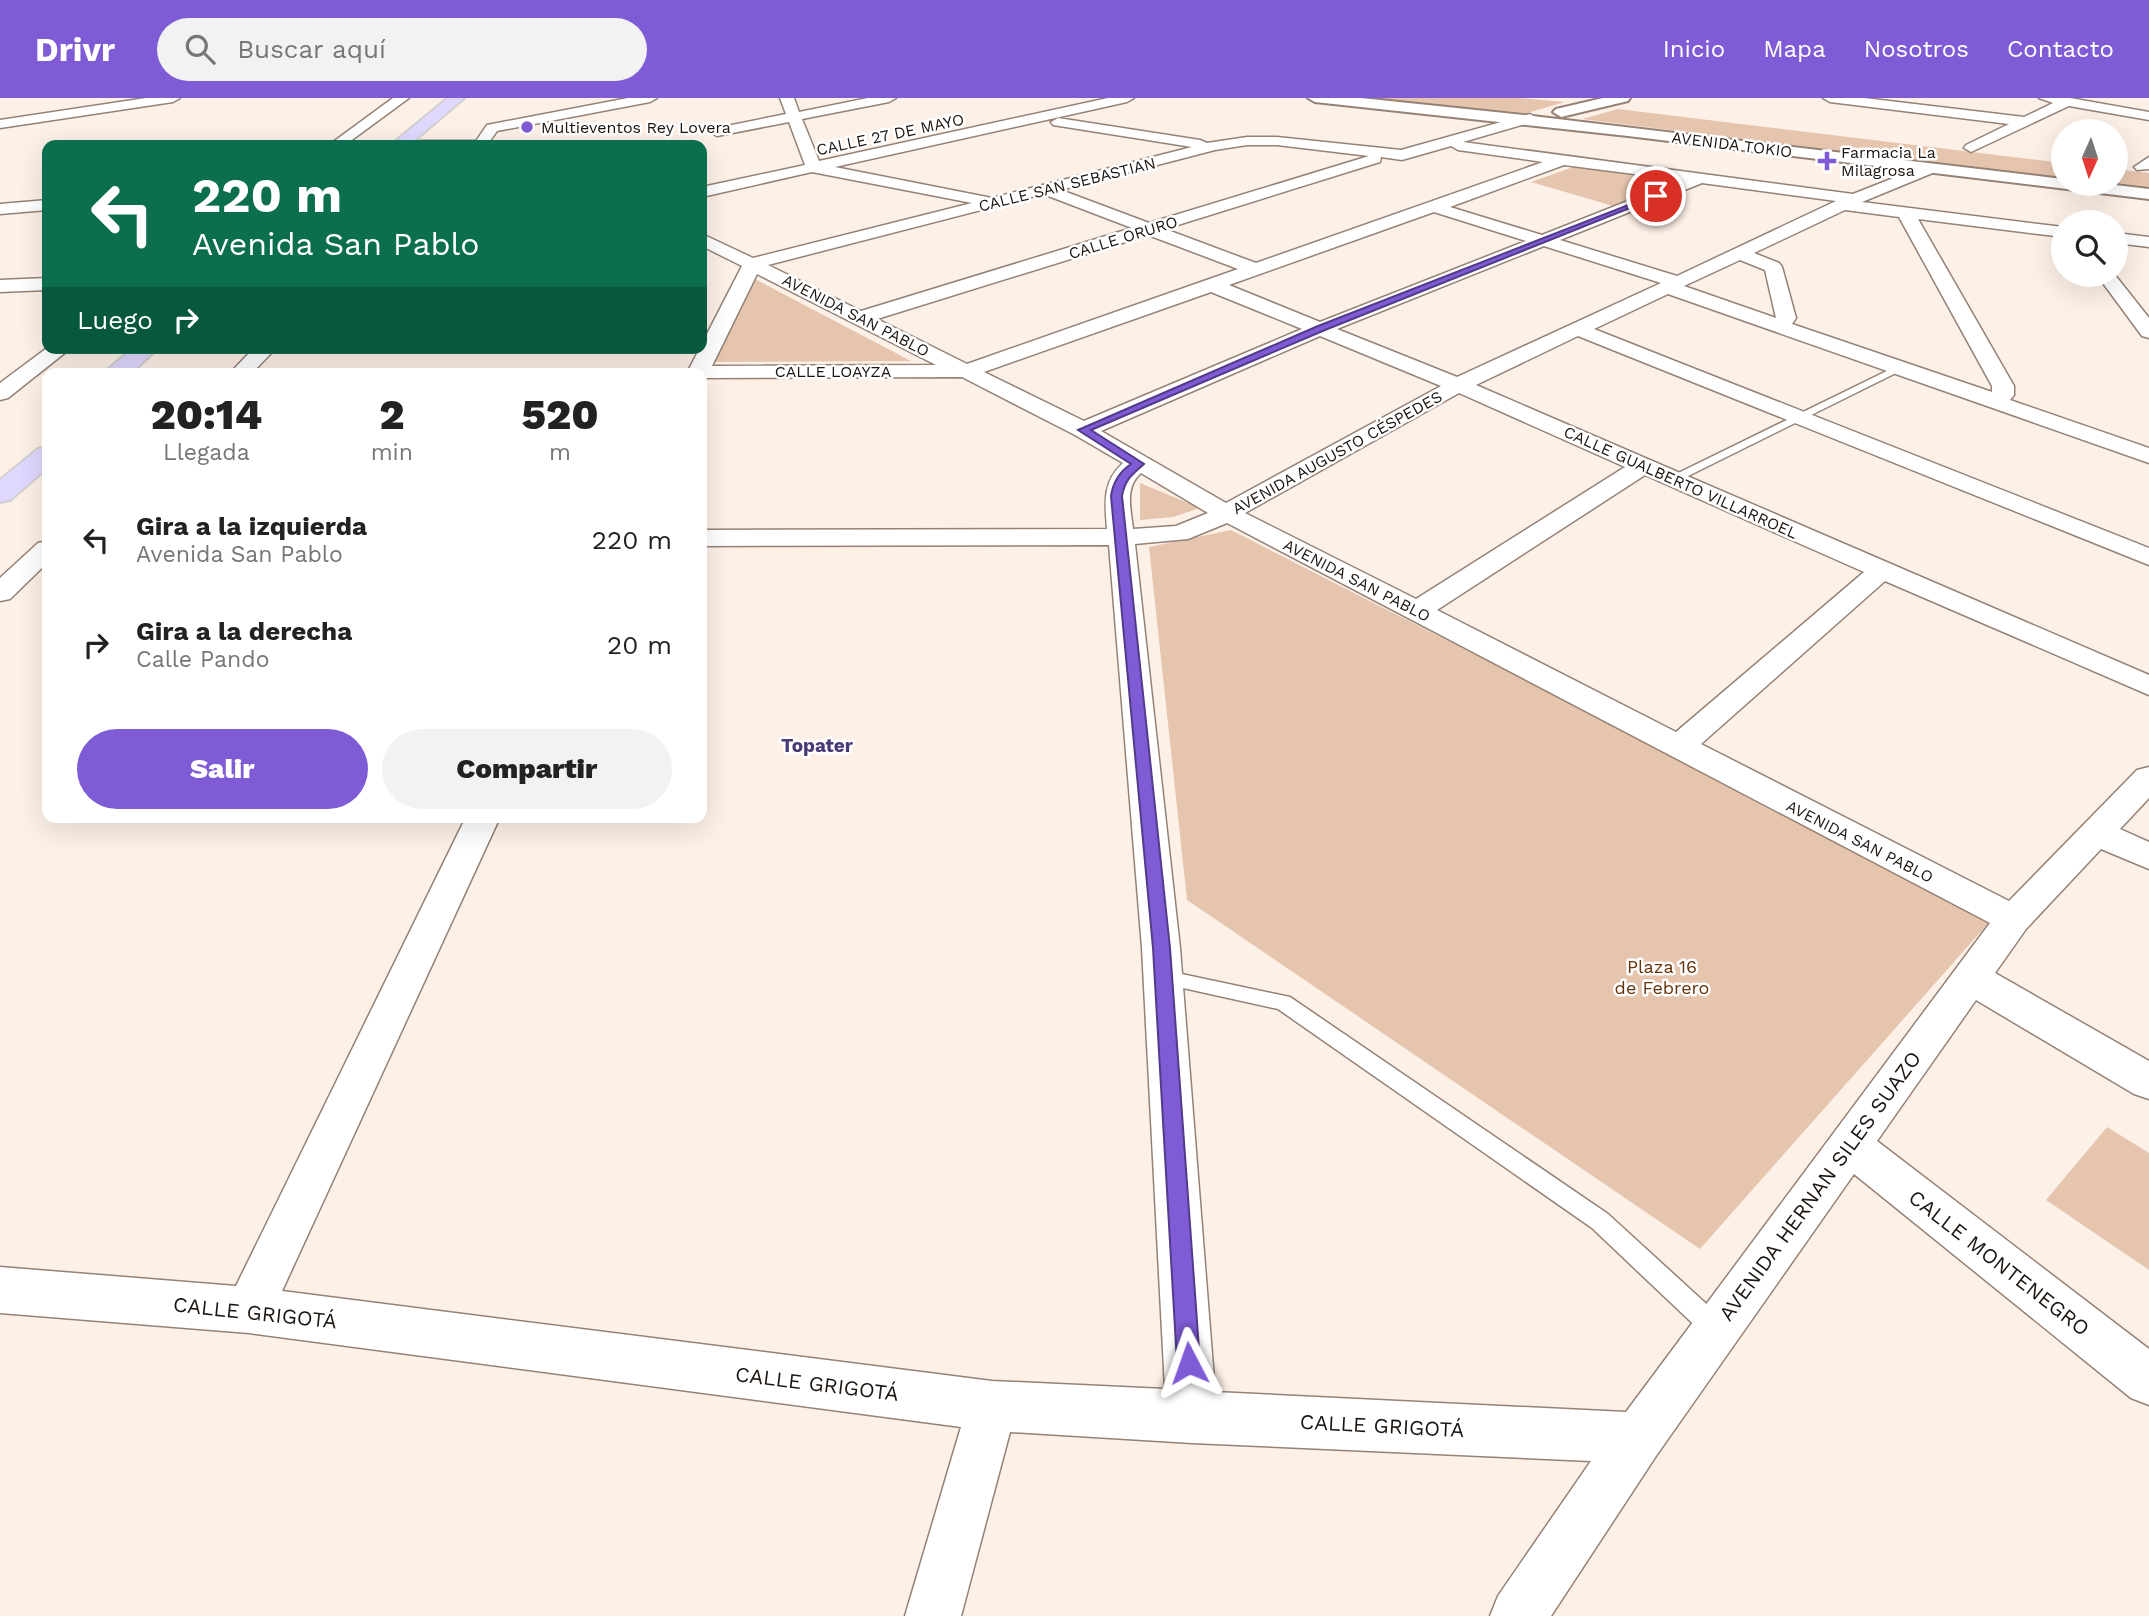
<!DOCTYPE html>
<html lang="es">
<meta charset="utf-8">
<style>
:root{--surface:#fff;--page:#f2f2f2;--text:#222;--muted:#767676;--accent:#7f5bd5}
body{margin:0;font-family:"Work Sans",sans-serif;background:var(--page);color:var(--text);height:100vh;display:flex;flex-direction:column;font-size:26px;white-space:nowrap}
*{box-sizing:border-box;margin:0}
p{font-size:23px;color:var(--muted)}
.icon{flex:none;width:38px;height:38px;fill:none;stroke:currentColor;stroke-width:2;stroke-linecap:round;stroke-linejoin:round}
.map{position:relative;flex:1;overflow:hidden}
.side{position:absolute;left:42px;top:270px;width:665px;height:455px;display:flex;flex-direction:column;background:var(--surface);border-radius:14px;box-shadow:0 7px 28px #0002}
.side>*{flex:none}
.top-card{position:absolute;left:42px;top:42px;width:665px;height:214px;border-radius:14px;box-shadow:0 7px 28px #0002;background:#0b6e4f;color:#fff;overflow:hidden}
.needle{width:46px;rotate:183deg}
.tools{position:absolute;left:2051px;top:21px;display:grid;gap:14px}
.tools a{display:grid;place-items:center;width:77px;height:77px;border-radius:50%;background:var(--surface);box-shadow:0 7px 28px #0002;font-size:35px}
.pin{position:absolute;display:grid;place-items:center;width:60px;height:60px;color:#fff;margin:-30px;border:4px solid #fff;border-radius:50%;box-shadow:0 2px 7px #0007}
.me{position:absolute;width:77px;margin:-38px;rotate:356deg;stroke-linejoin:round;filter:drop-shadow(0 0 5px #0008)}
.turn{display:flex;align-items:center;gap:24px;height:147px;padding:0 35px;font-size:32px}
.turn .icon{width:91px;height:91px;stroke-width:2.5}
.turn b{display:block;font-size:49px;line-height:60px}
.then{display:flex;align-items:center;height:66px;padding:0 35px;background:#0003;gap:14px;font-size:26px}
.eta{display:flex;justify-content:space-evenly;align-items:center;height:119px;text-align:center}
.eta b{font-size:42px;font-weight:800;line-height:49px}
.primary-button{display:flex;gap:14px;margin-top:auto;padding:14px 35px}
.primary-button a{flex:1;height:80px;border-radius:42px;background:var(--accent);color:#fff;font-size:28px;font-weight:800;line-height:80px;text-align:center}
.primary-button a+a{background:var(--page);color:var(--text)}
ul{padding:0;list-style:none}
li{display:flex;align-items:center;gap:21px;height:105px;padding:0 35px}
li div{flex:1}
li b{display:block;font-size:26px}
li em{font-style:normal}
header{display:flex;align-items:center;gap:42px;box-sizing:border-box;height:98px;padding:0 35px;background:var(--accent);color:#fff}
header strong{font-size:33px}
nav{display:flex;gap:38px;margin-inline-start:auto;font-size:24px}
.search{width:490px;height:63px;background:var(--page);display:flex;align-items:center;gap:18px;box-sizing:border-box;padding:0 24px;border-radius:38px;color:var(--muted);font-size:26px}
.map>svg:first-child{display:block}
.green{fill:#e6c5af}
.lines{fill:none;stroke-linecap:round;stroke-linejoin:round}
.service-casing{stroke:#958275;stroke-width:3}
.minor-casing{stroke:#958275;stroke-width:3}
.tertiary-casing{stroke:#958275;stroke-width:4}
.trunk-casing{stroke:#d1d0cf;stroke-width:4}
.service{fill:#fff;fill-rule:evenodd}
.minor{fill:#fff;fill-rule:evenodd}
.tertiary{fill:#fff;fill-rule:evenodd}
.trunk{fill:#e0d8fe;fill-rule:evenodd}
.route{fill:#7f5bd5;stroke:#533b8a;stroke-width:2}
.poi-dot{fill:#7f5bd5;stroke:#fff;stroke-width:2.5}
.labels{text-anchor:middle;stroke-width:5;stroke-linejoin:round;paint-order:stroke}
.far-poi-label{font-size:16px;fill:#1b140f;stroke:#fff;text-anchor:start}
.far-street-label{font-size:16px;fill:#1b140f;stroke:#fff}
.park-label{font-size:18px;fill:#64330a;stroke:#fff}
.neighbourhood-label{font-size:19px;font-weight:bold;fill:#493976;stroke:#fff}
.near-street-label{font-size:21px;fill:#1b140f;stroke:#fff}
</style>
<header>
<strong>Drivr</strong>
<div class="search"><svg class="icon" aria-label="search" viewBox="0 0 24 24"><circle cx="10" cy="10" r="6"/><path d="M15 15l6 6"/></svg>Buscar aquí</div>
<nav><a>Inicio</a><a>Mapa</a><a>Nosotros</a><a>Contacto</a></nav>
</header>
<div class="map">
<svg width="2149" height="1518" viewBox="0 0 2149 1518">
<rect width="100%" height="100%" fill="#fdf0e7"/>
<!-- green -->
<path class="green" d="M1363,0H1520L1565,4L1527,15Z
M1618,11L2063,65V81L1582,21Z
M1576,68L1684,82L1620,110L1531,84Z
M2116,71L2149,75V91L2103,86H2116Z
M755,181L911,263L715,264Z
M1140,385L1200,410L1173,419L1140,422Z
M1231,432L1992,821L1700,1151L1187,802L1149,449Z
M2107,1029L2149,1055V1172L2046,1102Z"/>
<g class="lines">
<defs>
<path id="service" d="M1897,268L1906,270L1678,383L1668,380Z
M1163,872L1290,899L1608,1116L1725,1223L1728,1231L1725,1239L1716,1243L1707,1239L1592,1130L1278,911L1156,884L1153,879L1156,874Z"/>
<path id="minor" d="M146,0H180L173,4L0,30V22Z
M393,0H409L345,47H329Z
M628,0H657L650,4L497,33L490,43L496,47H413L420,43H476L487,27Z
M780,0H794L799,14L868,0H896L889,4L802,21L819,63L1108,0H1134L1127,4L835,69L992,100L1192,49L1053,27L1051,24L1058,20L1200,42L1207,45L1247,39H1277L1401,52L1530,16L1537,20L1535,23L1463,44L1853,96L1929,66L1935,68L1937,71L1935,74L1862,104L2063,129V139L1918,121L2014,288V297L2010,302L2149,350V365L1668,196L1594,231L2149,450V467L1578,238L1476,287L2149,577V597L1885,483L1701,646L2009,803L2137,672L2149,669V700L2120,731L2149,744V771L2101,751L2026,831L1995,875L2149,963V1001L2134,996L1976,902L1877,1043L2149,1251V1307L2131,1300L1854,1076L1656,1358L1551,1518H1490L1498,1498L1591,1363L1192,1345L1010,1334L961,1518H905L961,1329L249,1235L0,1215V1169L236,1188L466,719H500L282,1193L992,1283L1165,1291L1142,850L1109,447L702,448V432L1107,431C1105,405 1102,384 1123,365L1075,337L962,279L702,280V275H687L742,168L702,148V136L753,160L972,105L812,74L702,99V89L805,67L789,24L717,38L710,34L717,30L786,16ZM1247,47H1277L1369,58L1149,125L1061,92L1215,52ZM1451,48L1458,52L1543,64L1256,165L1165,131L1380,64L1381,59L1402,62ZM1564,67L1681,82L1542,137L1450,109ZM1702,85L1836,103L1677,178L1560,142ZM1043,96L1132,130L861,213L768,167ZM1845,112L1899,119L1992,288V294L1792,226L1796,220L1782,169L1779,165L1754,155ZM1434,114L1526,143L1320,224L1229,187ZM1148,137L1238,171L967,266L877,221ZM1544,148L1661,185L1457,279L1337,231ZM1740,162L1765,172L1776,220L1684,188ZM757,176L936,267L712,268ZM1211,194L1302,231L1084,323L984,274ZM1320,238L1441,288L1226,405L1101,333ZM1459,295L1625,369L1416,501L1245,415ZM1141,375L1208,415L1176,428L1133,431C1131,411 1124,390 1141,375ZM1645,377L1864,474L1676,634L1437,512ZM1227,425L1990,825L1626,1314L1215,1294L1180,850L1135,446L1188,441Z
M1823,0H1864L2024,19L2053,5L2039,0H2070L2149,14V22L2069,8L1971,54L1964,50L1966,47L2009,26L1830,4Z
M2149,59V71L2137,72L2134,69Z
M47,102V112L0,116V106Z
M2116,135L2149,139V149L2116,145Z
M2097,177H2115L2149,220V240L2142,238Z
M47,180V192L0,194V182Z
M47,250H71L8,300L0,302V285Z
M254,250H276L252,275H230Z
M47,443V465L10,501L0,503V480L38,445Z"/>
<path id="tertiary" d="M1308,0H1361L1524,17L2063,81V86H2107L2149,91V101L1628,38L1315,4Z
M1603,0H1630L1628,3L1561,19L1553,14L1556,11Z"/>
<path id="trunk" d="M448,0H464L409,47H391Z
M133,250H158L131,275H104Z
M47,349V370L10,402L0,404V382L38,351Z"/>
</defs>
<!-- service casing -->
<use href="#service" class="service-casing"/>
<!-- minor casing -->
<use href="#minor" class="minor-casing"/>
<!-- tertiary casing -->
<use href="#tertiary" class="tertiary-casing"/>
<!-- trunk casing -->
<use href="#trunk" class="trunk-casing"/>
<!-- service -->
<use href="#service" class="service"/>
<!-- minor -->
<use href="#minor" class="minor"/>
<!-- tertiary -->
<use href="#tertiary" class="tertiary"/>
<!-- trunk -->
<use href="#trunk" class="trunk"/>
</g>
<!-- route -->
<path class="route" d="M1654,97L1660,98L1325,232L1091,332L1144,366C1132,377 1125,381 1122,398L1170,850L1200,1265L1197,1273L1189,1276L1181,1273L1177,1265L1153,850L1111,398C1113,384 1119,374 1131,366L1078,332L1318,228Z"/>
<!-- markers -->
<g class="poi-dot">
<circle cx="527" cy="29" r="7"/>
<path d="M1823.5 52.5h7v7h7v7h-7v7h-7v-7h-7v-7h7z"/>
</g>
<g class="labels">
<!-- far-poi labels -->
<g class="far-poi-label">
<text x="541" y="35">Multieventos Rey Lovera</text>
<text x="1841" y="60">Farmacia La<tspan x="1841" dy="18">Milagrosa</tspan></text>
</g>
<!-- far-street labels -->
<g class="far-street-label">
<text transform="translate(890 36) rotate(-12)" y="6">CALLE 27 DE MAYO</text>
<text transform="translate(1732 46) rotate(7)" y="6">AVENIDA TOKIO</text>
<text transform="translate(1067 86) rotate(-14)" y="6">CALLE SAN SEBASTIAN</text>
<text transform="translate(1123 139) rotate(-17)" y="6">CALLE ORURO</text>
<text transform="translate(856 217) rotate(27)" y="6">AVENIDA SAN PABLO</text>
<text x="833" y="279">CALLE LOAYZA</text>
<text transform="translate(1337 354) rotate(-29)" y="6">AVENIDA AUGUSTO CÉSPEDES</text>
<text transform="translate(1681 384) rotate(24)" y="6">CALLE GUALBERTO VILLARROEL</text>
<text transform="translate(1357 482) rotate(27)" y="6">AVENIDA SAN PABLO</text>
<text transform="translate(1860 743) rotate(27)" y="6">AVENIDA SAN PABLO</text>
</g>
<!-- park labels -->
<g class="park-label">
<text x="1662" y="875">Plaza 16<tspan x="1662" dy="21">de Febrero</tspan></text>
</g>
<!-- neighbourhood labels -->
<g class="neighbourhood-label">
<text x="817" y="654">Topater</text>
</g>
<!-- near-street labels -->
<g class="near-street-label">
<text transform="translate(1820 1088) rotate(-54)" y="7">AVENIDA HERNAN SILES SUAZO</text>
<text transform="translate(1999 1165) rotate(38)" y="7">CALLE MONTENEGRO</text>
<text transform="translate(255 1215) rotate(6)" y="7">CALLE GRIGOTÁ</text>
<text transform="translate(817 1286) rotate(7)" y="7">CALLE GRIGOTÁ</text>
<text transform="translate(1382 1328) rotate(3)" y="7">CALLE GRIGOTÁ</text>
</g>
</g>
</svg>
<div class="tools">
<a><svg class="needle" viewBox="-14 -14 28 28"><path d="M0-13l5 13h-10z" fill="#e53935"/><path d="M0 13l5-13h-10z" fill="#767676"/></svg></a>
<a><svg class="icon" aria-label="search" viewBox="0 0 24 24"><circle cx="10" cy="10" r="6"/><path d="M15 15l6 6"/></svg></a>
</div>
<div class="pin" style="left:1656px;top:98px;background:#d93025"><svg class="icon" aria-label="arrive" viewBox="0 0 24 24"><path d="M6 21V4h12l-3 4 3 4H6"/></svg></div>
<svg class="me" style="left:1189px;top:1265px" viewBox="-20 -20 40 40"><path d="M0-17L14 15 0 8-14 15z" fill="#7f5bd5" stroke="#fff" stroke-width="4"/></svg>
<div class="top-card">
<div class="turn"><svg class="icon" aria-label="left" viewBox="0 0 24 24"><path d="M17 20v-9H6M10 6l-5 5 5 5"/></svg><div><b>220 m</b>Avenida San Pablo</div></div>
<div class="then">Luego<svg class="icon" aria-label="right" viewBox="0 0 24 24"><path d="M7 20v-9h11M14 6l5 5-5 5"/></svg></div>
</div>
<section class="side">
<div class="eta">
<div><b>20:14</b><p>Llegada</p></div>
<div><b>2</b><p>min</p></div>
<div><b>520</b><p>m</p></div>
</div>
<ul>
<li><svg class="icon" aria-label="left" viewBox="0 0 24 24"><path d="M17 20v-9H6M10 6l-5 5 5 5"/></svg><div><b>Gira a la izquierda</b><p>Avenida San Pablo</p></div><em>220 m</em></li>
<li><svg class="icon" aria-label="right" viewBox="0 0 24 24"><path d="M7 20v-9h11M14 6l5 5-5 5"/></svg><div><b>Gira a la derecha</b><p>Calle Pando</p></div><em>20 m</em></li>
</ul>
<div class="primary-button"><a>Salir</a><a>Compartir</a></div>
</section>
</div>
